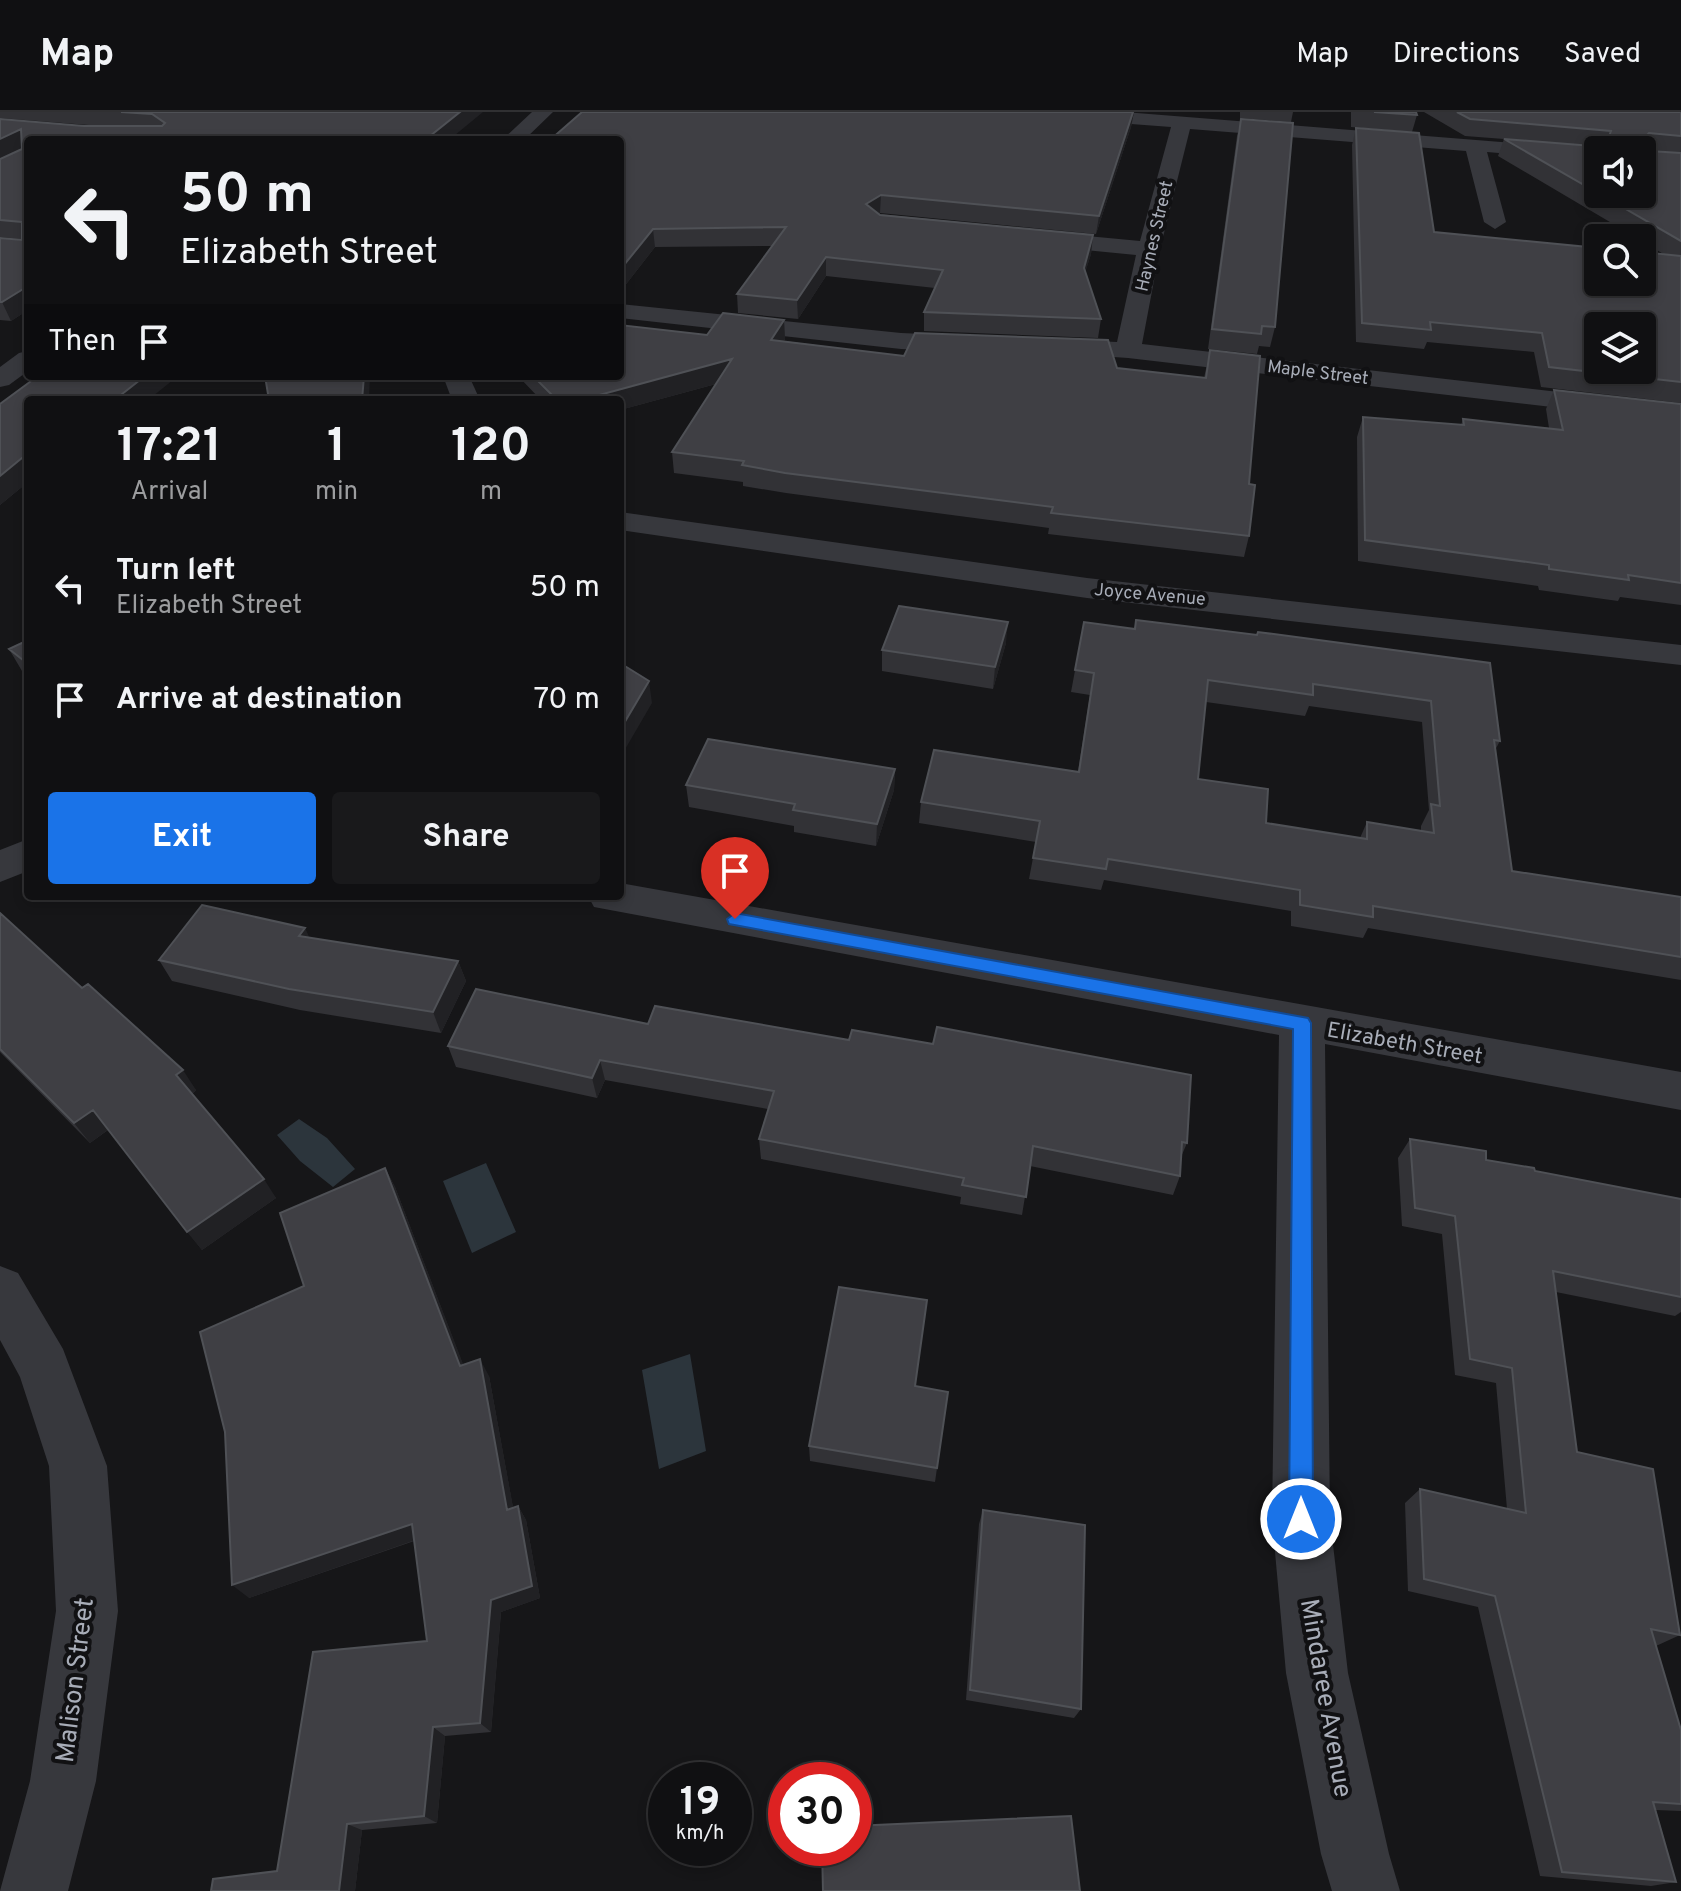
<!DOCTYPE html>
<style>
:root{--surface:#101012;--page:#19191b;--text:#f1f3f6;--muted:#9c9d9f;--line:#303032;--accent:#1a73e8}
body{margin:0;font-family:Overpass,sans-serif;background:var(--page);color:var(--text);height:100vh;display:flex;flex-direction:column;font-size:30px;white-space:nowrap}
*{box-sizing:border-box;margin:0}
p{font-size:26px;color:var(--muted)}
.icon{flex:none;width:44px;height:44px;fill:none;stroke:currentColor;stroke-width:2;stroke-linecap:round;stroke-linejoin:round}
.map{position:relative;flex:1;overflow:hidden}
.drawer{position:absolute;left:24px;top:284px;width:600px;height:504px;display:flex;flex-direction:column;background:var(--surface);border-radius:8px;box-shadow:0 4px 12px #0003,0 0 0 2px var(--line)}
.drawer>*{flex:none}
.guide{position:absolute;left:24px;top:24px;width:600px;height:244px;border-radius:8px;box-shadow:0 4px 12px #0003,0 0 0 2px var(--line);background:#101012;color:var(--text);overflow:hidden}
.tools{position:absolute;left:1584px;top:24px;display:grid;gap:16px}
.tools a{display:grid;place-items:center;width:72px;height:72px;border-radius:8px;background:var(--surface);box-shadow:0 4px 12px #0003,0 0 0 2px var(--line);font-size:40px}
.speed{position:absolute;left:648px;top:1650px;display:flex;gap:16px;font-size:40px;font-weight:700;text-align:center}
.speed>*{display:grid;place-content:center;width:104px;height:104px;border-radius:50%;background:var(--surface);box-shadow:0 4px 12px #0003,0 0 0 2px var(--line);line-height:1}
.speed small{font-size:20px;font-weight:400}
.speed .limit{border:12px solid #d22;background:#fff;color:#111}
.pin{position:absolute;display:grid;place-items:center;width:68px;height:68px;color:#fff;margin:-82px -34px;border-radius:50% 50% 50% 0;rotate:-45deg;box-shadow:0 0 8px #0007}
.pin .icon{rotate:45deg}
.me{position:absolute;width:88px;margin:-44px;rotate:0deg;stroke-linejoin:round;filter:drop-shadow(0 0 6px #0008)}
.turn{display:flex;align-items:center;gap:28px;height:168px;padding:0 24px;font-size:36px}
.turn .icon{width:104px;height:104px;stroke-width:2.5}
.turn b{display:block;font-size:56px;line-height:68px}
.then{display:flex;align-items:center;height:76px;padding:0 24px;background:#0003;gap:16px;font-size:30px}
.eta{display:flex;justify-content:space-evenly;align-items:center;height:136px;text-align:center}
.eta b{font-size:48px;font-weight:700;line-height:56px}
.cta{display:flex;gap:16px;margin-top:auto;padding:16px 24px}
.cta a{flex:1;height:92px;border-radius:8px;background:var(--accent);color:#fff;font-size:32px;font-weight:700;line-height:92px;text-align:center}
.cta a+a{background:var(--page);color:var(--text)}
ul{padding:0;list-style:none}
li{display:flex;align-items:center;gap:24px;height:112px;padding:0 24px}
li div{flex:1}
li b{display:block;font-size:30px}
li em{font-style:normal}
header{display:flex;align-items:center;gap:48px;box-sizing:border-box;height:112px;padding:0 40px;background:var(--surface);border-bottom:2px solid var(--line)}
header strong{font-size:38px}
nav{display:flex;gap:44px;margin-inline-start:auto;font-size:28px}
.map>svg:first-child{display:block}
.water{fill:#2c353c}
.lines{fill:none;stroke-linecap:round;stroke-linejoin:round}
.street{fill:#37383d;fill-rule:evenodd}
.wall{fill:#323236;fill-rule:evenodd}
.shaded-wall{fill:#212124}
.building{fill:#3f3f44;stroke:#4f5156;stroke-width:2;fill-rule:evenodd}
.route{fill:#1a73e8;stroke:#114b97;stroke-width:2}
.labels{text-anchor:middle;stroke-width:8;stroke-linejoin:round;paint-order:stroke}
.far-street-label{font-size:18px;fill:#a8adb8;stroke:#111113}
.street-label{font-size:22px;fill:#a8adb8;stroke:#111113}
.near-street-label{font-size:26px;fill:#a8adb8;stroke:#111113}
</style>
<header>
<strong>Map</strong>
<nav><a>Map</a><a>Directions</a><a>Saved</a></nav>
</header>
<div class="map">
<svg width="1681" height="1779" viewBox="0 0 1681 1779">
<rect width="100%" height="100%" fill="#161618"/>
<!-- water -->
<path class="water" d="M299,1007L327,1026L355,1057L333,1075L300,1049L277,1023Z
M486,1051L516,1120L472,1141L443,1069Z
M690,1242L706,1339L659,1357L642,1258Z"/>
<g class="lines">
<!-- street -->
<path class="street" d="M532,0H553L524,28H502Z
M1041,0H1124L1602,38H1598V49L1487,40L1506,110L1495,117L1484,110L1466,39L1190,17L1160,137L1142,232L1681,294V310L1128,246L1042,240L1038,235L1042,230L1051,227L1117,230L1136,143L1034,133L1026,131L1023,126L1026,121L1034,119L1140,129L1171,15L1051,6Z
M620,192L901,221L970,224L979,227L983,232L979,237L970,240L901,237L620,206Z
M28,239V259L9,273L0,275V255L19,241Z
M443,264H469L480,288H452Z
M620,400L1087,466L1681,533V553L1087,486L620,418Z
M28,727V759L0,770V738Z
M620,771L1681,960V998L1325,932L1330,1407L1348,1561L1389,1742L1400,1779H1332L1321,1742L1286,1561L1272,1407L1279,923L594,795L588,784H620Z
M0,1154L18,1161L63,1237L107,1354L118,1499L96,1669L68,1779H0L30,1669L56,1499L49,1354L20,1265L0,1228Z"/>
</g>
<!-- wall -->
<path class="wall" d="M0,0H483L28,28V198L11,209L0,208V126L22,127L0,125V7L84,14H101L0,6Z
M1134,0L1131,15L1096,122L880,101L879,102L1093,123L1091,142L1085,160L1101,207L1098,226L924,219V200L935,176L826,164L798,207L738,201L737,182L773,134L655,135L620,180V28Z
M1240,0H1293L1291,10L1240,6Z
M1351,0H1416L1417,3L1412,20L1351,15Z
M1424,0H1681V291L1541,275L1534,240L1427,230L1424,237L1356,230L1352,33L1356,16L1434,120L1665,143L1642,129V126H1637L1498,44L1504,27L1465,24ZM1598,38L1642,82H1598Z
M1241,7L1275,215L1270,235L1259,234L1257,242L1208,237L1237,24Z
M784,208L785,227L784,229L904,244L1117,256L1204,266L1210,238L1249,372V424L1244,445L1048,422L1049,416L786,381L743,374V370L674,361L672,340L716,272L620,298V288H541L518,264H620L707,223Z
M38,264L148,288H28V370L0,393V292Z
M1554,278L1681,292V493L1620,485L1618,489L1539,478L1538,474L1358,449L1357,325L1363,305L1461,313L1463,307L1549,316L1546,297Z
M1136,508L1257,523L1258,520L1490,551L1500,629L1495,638L1512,759L1681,785V868L1368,816L1363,826L1291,814V799L1104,768L1101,778L1029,767L1036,730L919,711L921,690L1078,659L1090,583L1071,580L1084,510L1134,517ZM1206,590L1305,604L1309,594L1422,610L1429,698L1421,714V719L1367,710L1360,726L1266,711L1198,667Z
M28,528V564L22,559L9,537Z
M1006,531L993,577L882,559V538Z
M895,657L894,678L876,734L794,720V714L689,695L686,673Z
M0,801L196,978L192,982L276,1086L202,1138L108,1018L90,1031L0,940Z
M310,826L458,849L466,869L441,921L300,898L172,869L159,848Z
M476,877L1187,1031L1181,1045L1180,1064L1173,1083L1030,1054L1022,1103L960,1092L961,1085L761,1047L759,1027L768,997L605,968L597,986L456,955L448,934Z
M1410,1027L1486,1048L1535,1059L1681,1088V1200L1675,1204L1556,1180L1577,1340L1680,1523L1656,1534L1681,1618V1699L1656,1698L1676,1770L1651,1774L1540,1764L1478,1495L1408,1479L1405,1391L1420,1377L1507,1397L1496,1271L1455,1263L1442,1122L1402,1114L1398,1046Z
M385,1056L395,1075L463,1253L489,1264L513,1396L518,1394L526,1408L540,1486L501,1500L491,1620L445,1624L437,1711L362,1718L355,1779H211L277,1759L427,1529L414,1429L249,1486L304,1174Z
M915,1274L948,1280L935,1370L810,1349L809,1334Z
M983,1398L1081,1597L1074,1606L966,1588L979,1412Z"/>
<!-- shaded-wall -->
<path class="shaded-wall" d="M460,0H483L449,28H425Z
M1134,0L1131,15L1096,122L1099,104Z
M21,17L28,34L0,47V27Z
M881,83L880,101L866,110V92Z
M653,117L655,135L620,180V158Z
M1093,123L1091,142L1081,174L1084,156Z
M826,145V164L798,207L797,188Z
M28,174V198L11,209L2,190Z
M784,208L785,227L772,247L771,228Z
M732,247L734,267L620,298V288H581Z
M145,264H178L148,288H118L117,286Z
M364,264H370L369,288H362Z
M28,341V370L0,393V364Z
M1008,510L1006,531L993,577L995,555Z
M649,569L652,591L620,646V618Z
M895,657L894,678L876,734L877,712Z
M305,816L315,837L299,824Z
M458,849L466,869L441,921L433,900Z
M600,948L605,968L597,986L592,966Z
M183,958L196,978L190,983L176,963Z
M93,998L109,1017L90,1031L74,1011Z
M385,1056L395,1075L470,1270L460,1254Z
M264,1067L276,1086L202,1138L187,1120Z
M480,1247L489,1264L516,1411L507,1398Z
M518,1394L526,1408L540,1486L501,1500L491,1620L480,1611L491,1488Z
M412,1412L424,1425L249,1486L232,1473Z
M433,1615L445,1624L437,1711L424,1704Z
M347,1712L362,1718L355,1779H339Z"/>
<!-- building -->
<path class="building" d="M121,0H460L425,28H28V174L2,190H0V126L22,128V110L0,108V47L22,37L21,17L0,27V7L84,14H162L165,11L152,2Z
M582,0H1133L1099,104L881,83L866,92L880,103L1093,123L1084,156L1101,207L924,200L943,158L826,145L797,188L737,182L786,115L653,117L620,158V28H550Z
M1374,0H1416L1417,3Z
M1457,0H1681V24L1649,21L1646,24V36L1649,39L1681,41V129L1600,82H1642V38H1598V81L1504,27L1605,35L1611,19L1470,7Z
M1241,7L1293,11L1275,215L1262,214L1261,222L1212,217Z
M1356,16L1419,21L1434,120L1598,136V170H1642V140L1681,144V270L1549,255L1542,221L1430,210L1431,218L1362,211ZM1598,214H1642V258H1598Z
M723,201L784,208L771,228L904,244L915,221L1108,228L1117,256L1206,266L1210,238L1260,244L1249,372L1255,373L1249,424L1051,401L1053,395L785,361L742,353L744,349L672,340L732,247L581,288H557L533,264H620V213L707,223Z
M38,264H145L117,286L100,284L95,288H28V341L0,364V292Z
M265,264H364L362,288H269Z
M1554,278L1681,292V471L1628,463L1629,468L1549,457V453L1365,428L1363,305L1464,313L1463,307L1563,318Z
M899,494L1008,510L995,555L882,538Z
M1136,508L1257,523L1258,520L1490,551L1500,629L1494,628L1512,759L1681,785V845L1373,794V805L1300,793V778L1108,747L1106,757L1033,746L1040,709L921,690L934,638L1079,660L1094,561L1075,558L1084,510L1135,517ZM1208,568L1313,583V572L1431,589L1440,694L1431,692L1434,721L1367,710V727L1266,711L1268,677L1198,667Z
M28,528V552L9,537Z
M620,551L649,569L620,618Z
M708,627L895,657L877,712L793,698L795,692L686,673Z
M202,793L305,816L299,824L458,849L433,900L289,877L159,848Z
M0,801L82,876L88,872L183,958L176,963L264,1067L187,1120L93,998L74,1011L0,937Z
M476,877L648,912L655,894L849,928L852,918L933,932L937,915L1191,963L1187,1031L1182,1030L1180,1064L1033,1034L1026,1085L962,1073L964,1066L759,1027L774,979L600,948L592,966L448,934Z
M1410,1027L1486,1039V1048L1534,1056L1535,1059L1681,1087V1185L1553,1159L1577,1340L1653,1357L1680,1523L1651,1517L1681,1618V1692L1653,1690L1676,1770L1562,1760L1495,1484L1424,1467L1420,1377L1526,1401L1512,1256L1470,1247L1455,1104L1415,1096Z
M385,1056L460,1254L480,1247L507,1398L518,1394L532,1474L491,1488L480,1611L433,1615L424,1704L347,1712L339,1779H211L213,1767L277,1759L313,1540L427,1529L412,1412L232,1473L225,1320L200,1220L304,1174L280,1101Z
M839,1175L927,1188L915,1274L948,1280L937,1356L809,1334Z
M983,1398L1085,1413L1081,1597L970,1578Z
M1071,1704L1080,1779H823L822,1736H854V1714Z"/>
<!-- route -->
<path class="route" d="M735,801L1308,906L1311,911L1313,1407L1309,1415L1301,1419L1292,1415L1289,1407L1293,917L729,812L727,807Z"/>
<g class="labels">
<!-- far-street labels -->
<g class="far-street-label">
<text transform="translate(1154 124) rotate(-77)" y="6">Haynes Street</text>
<text transform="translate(1318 260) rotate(7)" y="6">Maple Street</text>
<text transform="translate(1150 482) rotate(5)" y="6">Joyce Avenue</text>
</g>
<!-- street labels -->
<g class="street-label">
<text transform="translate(1405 930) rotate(10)" y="8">Elizabeth Street</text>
</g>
<!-- near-street labels -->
<g class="near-street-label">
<text transform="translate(74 1568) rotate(-83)" y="9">Malison Street</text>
<text transform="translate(1327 1586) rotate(80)" y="9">Mindaree Avenue</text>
</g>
</g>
</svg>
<div class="tools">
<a><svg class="icon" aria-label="sound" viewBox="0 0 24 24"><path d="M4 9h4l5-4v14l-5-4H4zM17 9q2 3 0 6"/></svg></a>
<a><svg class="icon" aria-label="search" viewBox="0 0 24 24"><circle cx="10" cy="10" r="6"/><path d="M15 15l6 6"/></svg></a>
<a><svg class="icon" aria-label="layers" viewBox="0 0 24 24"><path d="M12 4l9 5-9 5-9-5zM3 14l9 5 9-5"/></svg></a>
</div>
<div class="speed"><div>19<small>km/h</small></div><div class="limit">30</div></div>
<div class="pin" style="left:735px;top:807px;background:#d93025"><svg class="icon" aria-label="arrive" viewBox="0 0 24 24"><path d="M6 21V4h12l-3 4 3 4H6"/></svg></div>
<svg class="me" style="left:1301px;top:1407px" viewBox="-20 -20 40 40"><circle r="17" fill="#1a73e8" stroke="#fff" stroke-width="3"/><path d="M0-11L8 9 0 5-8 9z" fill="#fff"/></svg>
<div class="guide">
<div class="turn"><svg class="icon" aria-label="left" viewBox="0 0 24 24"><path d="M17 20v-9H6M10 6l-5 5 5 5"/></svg><div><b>50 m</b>Elizabeth Street</div></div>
<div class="then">Then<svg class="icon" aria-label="arrive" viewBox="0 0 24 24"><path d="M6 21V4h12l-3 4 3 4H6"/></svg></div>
</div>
<section class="drawer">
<div class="eta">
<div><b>17:21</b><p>Arrival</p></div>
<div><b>1</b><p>min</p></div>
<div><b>120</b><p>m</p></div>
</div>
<ul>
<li><svg class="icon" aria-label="left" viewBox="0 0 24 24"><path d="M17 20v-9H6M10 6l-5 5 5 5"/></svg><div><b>Turn left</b><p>Elizabeth Street</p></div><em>50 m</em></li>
<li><svg class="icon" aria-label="arrive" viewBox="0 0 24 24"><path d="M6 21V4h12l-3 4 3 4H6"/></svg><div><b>Arrive at destination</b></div><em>70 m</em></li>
</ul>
<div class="cta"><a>Exit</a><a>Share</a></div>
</section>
</div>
